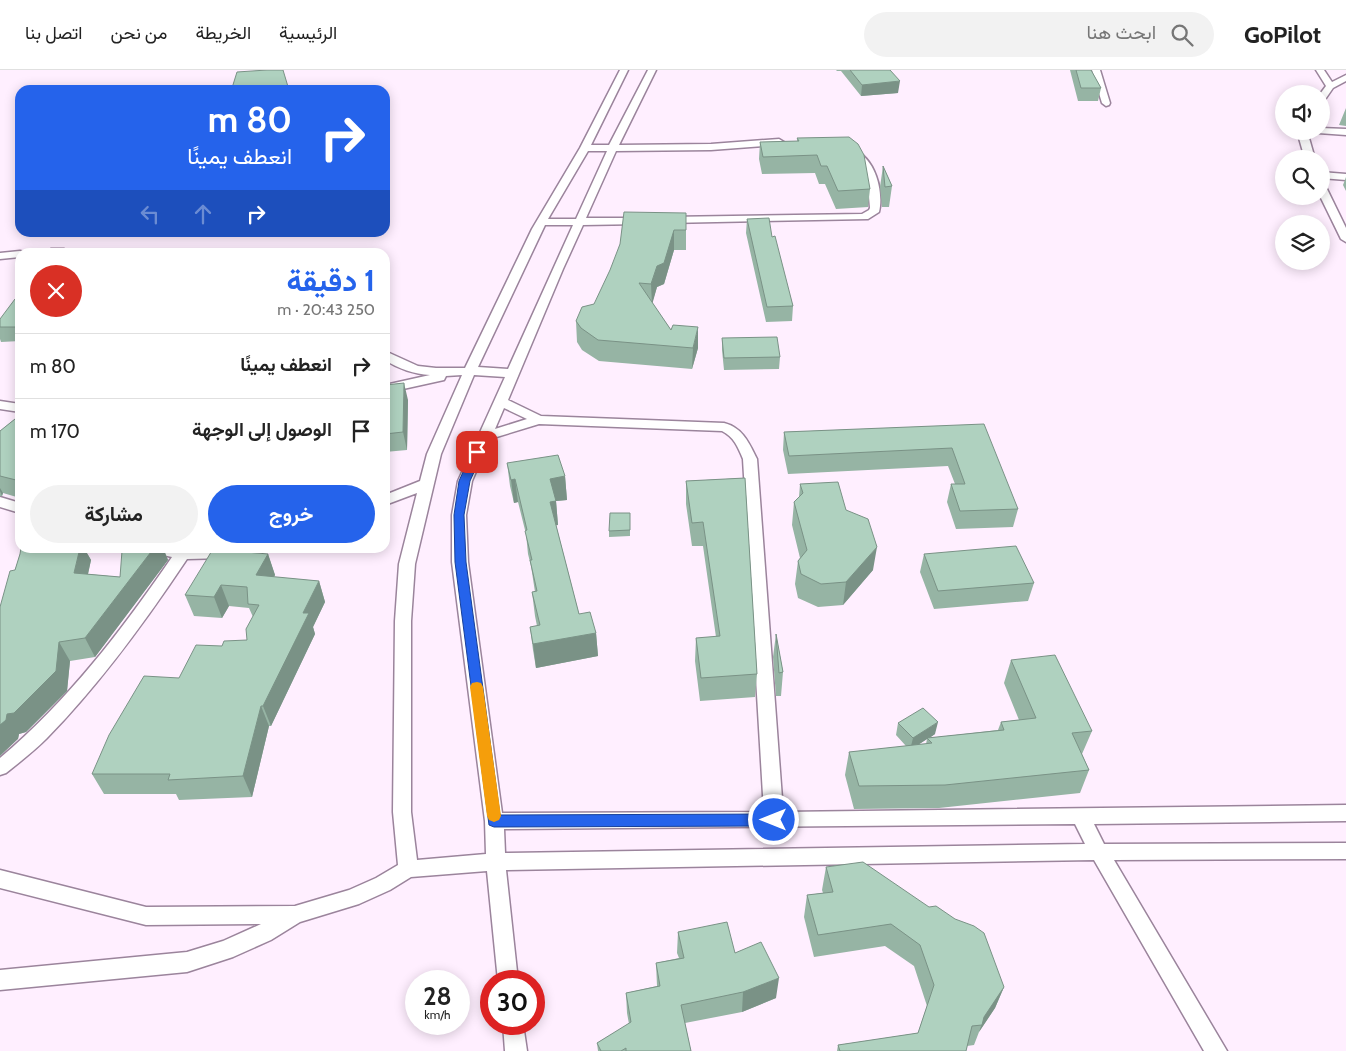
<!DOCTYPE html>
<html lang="ar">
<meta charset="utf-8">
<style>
:root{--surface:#fff;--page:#f2f2f2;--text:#222;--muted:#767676;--line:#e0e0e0;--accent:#2563eb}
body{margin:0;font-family:Cabin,Vazirmatn,sans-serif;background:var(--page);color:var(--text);direction:rtl;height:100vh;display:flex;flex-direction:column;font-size:19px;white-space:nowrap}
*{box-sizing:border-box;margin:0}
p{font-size:16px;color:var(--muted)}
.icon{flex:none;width:28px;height:28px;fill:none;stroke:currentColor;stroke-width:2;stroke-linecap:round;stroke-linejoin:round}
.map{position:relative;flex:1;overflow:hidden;direction:ltr}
.side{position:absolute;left:15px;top:178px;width:375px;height:305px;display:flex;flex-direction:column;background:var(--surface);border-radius:15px;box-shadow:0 2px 12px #0003;direction:rtl}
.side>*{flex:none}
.guide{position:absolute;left:15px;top:15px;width:375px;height:152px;border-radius:15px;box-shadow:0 2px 12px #0003;direction:rtl;background:#2563eb;color:#fff;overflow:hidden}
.controls{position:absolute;left:1275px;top:15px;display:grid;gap:10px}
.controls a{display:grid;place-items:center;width:55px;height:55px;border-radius:50%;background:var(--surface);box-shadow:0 2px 12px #0003;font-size:25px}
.speed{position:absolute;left:405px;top:900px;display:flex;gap:10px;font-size:25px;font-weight:700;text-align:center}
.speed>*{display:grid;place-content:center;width:65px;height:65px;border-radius:50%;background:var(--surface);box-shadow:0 2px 12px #0003;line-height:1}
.speed small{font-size:12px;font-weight:400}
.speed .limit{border:8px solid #d22;background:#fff;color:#111}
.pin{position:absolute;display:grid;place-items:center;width:42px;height:42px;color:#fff;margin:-21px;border-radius:10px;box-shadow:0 2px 8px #0006}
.me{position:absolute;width:55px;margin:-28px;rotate:270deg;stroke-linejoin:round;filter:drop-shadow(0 0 4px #0008)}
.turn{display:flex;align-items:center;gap:18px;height:105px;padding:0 15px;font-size:22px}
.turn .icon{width:65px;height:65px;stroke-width:2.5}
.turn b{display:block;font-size:35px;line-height:42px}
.lanes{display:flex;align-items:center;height:48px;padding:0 15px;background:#0003;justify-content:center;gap:25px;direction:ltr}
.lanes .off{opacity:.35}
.round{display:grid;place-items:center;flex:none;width:52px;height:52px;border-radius:26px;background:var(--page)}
.summary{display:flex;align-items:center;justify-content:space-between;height:85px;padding:0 15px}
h1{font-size:30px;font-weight:700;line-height:38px;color:var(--accent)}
.cta{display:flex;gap:10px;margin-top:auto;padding:10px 15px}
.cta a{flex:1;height:58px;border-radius:30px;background:var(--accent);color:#fff;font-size:20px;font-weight:700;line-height:58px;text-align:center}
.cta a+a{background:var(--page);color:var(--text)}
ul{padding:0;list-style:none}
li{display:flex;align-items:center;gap:15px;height:65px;padding:0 15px;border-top:1px solid var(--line)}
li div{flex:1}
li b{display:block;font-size:19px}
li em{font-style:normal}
header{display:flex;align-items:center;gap:30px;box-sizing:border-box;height:70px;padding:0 25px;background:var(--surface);border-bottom:1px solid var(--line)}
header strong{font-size:24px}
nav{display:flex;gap:28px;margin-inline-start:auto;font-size:18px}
.search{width:350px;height:45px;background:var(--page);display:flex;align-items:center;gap:12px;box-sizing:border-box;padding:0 18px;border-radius:28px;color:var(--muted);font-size:19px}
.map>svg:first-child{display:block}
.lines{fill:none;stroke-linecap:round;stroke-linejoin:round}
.street-casing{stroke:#9b849c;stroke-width:3}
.street{fill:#fff;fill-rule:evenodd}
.wall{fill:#96b4a4;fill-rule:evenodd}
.shaded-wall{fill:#7a9286}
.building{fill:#afd1bf;stroke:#7a9286}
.route{fill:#2563eb;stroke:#184099}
.slow{fill:#f59e0b}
</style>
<header>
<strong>GoPilot</strong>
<div class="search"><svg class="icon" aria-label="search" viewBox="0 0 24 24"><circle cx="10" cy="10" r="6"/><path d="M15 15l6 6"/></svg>ابحث هنا</div>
<nav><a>الرئيسية</a><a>الخريطة</a><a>من نحن</a><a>اتصل بنا</a></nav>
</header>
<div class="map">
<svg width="1346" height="981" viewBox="0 0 1346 981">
<rect width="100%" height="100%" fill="#ffefff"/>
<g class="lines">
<defs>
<path id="street" d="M620,0H628L591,75H609L648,0H656L619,75L711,74L779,69L784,72L779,75L711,80L616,81L586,148H642L647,151L642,154L583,155L563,199L508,330L541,346L724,353C743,358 749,373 757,389L783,742L1346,735V751L1094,754L1104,774L1346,773V789L1114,790L1227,981H1204L1094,790L506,800L518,911H498L487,801L411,807L390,820L359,834L300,852L271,870L233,887L187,902L0,920V900L187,882L223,871L261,854L146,855L0,818V800L146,837L295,836L349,820L376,808L398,795L393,742L395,551L399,494L417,423L385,435V425L420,411L427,384L462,305L446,306L444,310L385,323V315L430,305C414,304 399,299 385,290V281L418,296L436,298H465L532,159L580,78ZM588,81H607L576,149H548ZM545,155H573L508,299L478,297ZM474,305L505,307L458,411L452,445V492L485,751L486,784L417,790L411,742V551L415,494L441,384ZM504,338L527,349L495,359ZM539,354L722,361C734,367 738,377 743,389L764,742L502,743L468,492L466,445L472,411L490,369ZM1075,754L1085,774L505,783L504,759Z
M1092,0H1100L1110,33L1109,35L1106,36L1102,33Z
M1316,0H1324L1332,12L1346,5V11L1333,18L1324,31L1321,32L1320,24L1326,16Z
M1321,58L1346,59V65L1318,63L1317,61H1321Z
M1297,61H1307L1315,89H1305Z
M853,80C875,87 884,122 879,142L868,149L668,153L663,150L668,147L862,144L869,140L870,138L868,115L864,99L856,89L848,83Z
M1321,102L1346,104V110L1321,108Z
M1321,114L1326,117L1346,158V172L1341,169L1320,126Z
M51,179H64L69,182H46Z
M20,181L24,182H20V187L0,189V183Z
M0,331L20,334V342L0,339Z
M0,427L20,433V443L0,437Z
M147,478H257L255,482L225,488L187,489C145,552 100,614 47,668C34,681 20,692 6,703L0,705V688C68,631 122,560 172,487L149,482Z
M503,954H523L527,981H505Z"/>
</defs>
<!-- street casing -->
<use href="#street" class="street-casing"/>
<!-- street -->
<use href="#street" class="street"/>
</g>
<!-- wall -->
<path class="wall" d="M836,0H890L898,23L861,26L841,1H837Z
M1070,0H1091L1101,18L1098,31H1078Z
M1346,38V56L1339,55Z
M797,68L870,119L868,137L836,139L825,114H819L815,103L762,104L759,89L760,72L797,71Z
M883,96L892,116L889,137H882L880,117Z
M1346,107V121L1343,115Z
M686,143V180H674L664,214L657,217L652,233L671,260L698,278L692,299L599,291L582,280L577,272L576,251L594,234Z
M747,149L772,167L793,236L792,251L766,252L746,163Z
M20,229V271L1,272L0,269V249Z
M722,268L780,287L779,299L724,300L722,280Z
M385,315L408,330L407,380L385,382Z
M20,345V428L3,423L2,426H0V361Z
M944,356L1018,439L1013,457L956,459L947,432L951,414H955L948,396L788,404L783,380L784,362Z
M507,393L565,406L567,430L556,431L558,455H556L579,544L596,563L598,586L536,598L533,580L530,557L537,556L535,546L532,522H535L531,496L528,484L526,464L518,432L514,433L510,416Z
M745,408L757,604L755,627L700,631L695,591L696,568L716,567L703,476H692L686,434V411Z
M800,414L846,440L873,500L843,535L818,537L798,528L795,514L798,491L800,488L792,455L794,432L799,427Z
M630,443V466L609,467V461Z
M80,478H84L91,490L88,504L120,507L124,478H163L168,490L95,587L70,591L67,621L26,662L19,664L18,669L15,500L20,484Z
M268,484L275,505L274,507L319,511L325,532L313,557L315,564L271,656H269L252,727L179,730L176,724H104L92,704L179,608L222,576L247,570L253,547L249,538L229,536L222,548L194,546L185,525Z
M924,484L1034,513L1028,531L934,539L920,502Z
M776,564L783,602L781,626H776L773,587Z
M1011,590L1092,661L1082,684L1089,700L1080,723L939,738L854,739L845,705L849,682L906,676L896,665L898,653L935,664L929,668L998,660L1001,652L1019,650L1004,613ZM927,669L926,674L918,675Z
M826,797L1004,917L995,938L979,962L974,975L967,976L966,981H837L838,975L918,963L927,936L914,896L885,876L814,887L804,847L807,825L823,823L822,820Z
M678,862L735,883L776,928L742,942L685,953L691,981H598L597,973L629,954L627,943L626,923L657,916L656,893L679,888L677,883Z"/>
<!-- shaded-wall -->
<path class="shaded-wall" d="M900,11L898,23L861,26L862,15Z
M674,160V180L664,214L657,217L652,235L651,214L657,196Z
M698,257V278L692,299L693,278Z
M404,313L408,330L407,380L403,362Z
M565,406L567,430L556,431L558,455L552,456L550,432V409Z
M515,409L518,432L514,433L511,410Z
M0,418L3,423L2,426L0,421Z
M877,477L873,500L843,535L846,512Z
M80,478H84L91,490L84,522L74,503Z
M154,478H163L168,490L95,587L85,568Z
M268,484L275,505L263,526L256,505Z
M319,511L325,532L313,557L315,564L271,656L263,636L303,543Z
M221,515L229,536L222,548L214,527Z
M596,563L598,586L536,598L533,574Z
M59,572L70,591L67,621L26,662L19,664L18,669L0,686V655L7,644Z
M261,636L269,656L252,727L243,706Z
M938,652L935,664L928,669L927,668V669L910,680L913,668Z
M779,908L776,928L742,942L743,922Z
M1004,917L995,938L979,962L984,947Z"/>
<!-- building -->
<path class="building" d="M267,0H283L289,20H232V18L237,2Z
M850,0H890L900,11L862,15Z
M1076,0H1091L1101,18H1081Z
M849,67L858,74L864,85L870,119L838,121L827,96H821L817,85L763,87L760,72L799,71L797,68Z
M883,96L892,116L885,117Z
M624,142L686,143V160H674L664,193L657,196L651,214L639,213L671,260L673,255L698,257L693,278L598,270L581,258L576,251L582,237L594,234L610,200L620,174Z
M769,148L772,167L775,166L793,236L767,237L747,149Z
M15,229H20V257H0V249Z
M777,267L780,287L724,288L722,268Z
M404,313L403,362L385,364V315Z
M20,345V411L0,406V361Z
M984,354L1018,439L960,441L951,414H965L952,378L789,386L784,362Z
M558,385L565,406L550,409L556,431L550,432L579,544L590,542L596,563L533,574L530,557L540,555L532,522L537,521L530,490H532L525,461L527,460L515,409L511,410L507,393Z
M745,408L757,604L701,608L696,568L720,566L703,452L692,453L686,411Z
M838,412L846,440L868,449L877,477L846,512L821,514L801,504L798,491L807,480L794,432L803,423L800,414Z
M610,443H630V460L609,461Z
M1016,476L1034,513L938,521L924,484Z
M21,478H80L74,503L120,507L122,481L124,478H154L85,568L59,572L56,601L14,643L7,644L6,650L0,655V537L10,501L15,500L20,484Z
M213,479L268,484L256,505L319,511L303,543H309L263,636H261L243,706L168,710L170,704H92L109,665L144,606L179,608L196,575L222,576L224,571L247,570L246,559L259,535L248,534L247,517L221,515L214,527L185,525Z
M776,564L783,602L779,603Z
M1055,585L1092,661L1072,663L1089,700L945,715L859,716L849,682L932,673L927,668L1004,660L1001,652L1036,648L1011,590Z
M923,638L938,652L913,668L898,653Z
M863,792L929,837L936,836L955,849L974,856L984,863L1004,917L984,947L982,955L972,956L966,981H840L838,975L918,963L934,915L920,875L891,854L818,865L807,825L833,822L826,797Z
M727,852L735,883L761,872L779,908L743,922L681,935L691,981H626V978L621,981H601L597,973L631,952L626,923L660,916L656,893L684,888L678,862Z"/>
<!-- route -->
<path class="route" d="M477,379L483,382L470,411L464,445L466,492L500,745L774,744L779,745L781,750L779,754L774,756L494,757L489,755L455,492L454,445L459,411L472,382Z"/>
<!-- slow -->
<path class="slow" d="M477,612L481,613L483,617L501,746L499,750L494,752L489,750L487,746L470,617L472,613Z"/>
</svg>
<div class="controls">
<a><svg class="icon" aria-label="sound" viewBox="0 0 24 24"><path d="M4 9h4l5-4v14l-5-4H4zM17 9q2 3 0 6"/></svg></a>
<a><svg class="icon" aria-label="search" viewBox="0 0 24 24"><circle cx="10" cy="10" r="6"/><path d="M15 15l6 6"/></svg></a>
<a><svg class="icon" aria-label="layers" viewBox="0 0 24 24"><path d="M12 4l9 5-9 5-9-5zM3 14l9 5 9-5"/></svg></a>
</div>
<div class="speed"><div>28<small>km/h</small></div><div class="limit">30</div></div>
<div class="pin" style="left:477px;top:382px;background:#d93025"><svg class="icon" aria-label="arrive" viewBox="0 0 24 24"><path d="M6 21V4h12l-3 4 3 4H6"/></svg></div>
<svg class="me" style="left:774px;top:750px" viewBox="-20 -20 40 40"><circle r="17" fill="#2563eb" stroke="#fff" stroke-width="3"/><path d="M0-11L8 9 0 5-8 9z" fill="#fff"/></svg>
<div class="guide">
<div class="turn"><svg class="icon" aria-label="right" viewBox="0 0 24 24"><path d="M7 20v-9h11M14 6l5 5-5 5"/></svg><div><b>80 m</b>انعطف يمينًا</div></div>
<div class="lanes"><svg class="icon off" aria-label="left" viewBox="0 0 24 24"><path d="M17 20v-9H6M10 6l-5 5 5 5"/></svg><svg class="icon off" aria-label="ahead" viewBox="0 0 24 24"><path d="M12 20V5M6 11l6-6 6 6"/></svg><svg class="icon" aria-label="right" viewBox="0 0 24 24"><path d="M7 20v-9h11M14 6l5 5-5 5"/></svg></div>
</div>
<section class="side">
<div class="summary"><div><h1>1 دقيقة</h1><p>250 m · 20:43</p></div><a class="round" style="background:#d93025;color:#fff"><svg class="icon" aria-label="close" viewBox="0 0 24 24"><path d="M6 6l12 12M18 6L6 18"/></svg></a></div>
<ul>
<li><svg class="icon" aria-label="right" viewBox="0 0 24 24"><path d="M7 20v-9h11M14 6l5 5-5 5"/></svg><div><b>انعطف يمينًا</b></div><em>80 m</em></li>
<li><svg class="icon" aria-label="arrive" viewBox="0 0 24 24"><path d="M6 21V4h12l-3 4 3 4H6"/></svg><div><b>الوصول إلى الوجهة</b></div><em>170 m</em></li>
</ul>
<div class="cta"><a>خروج</a><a>مشاركة</a></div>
</section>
</div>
